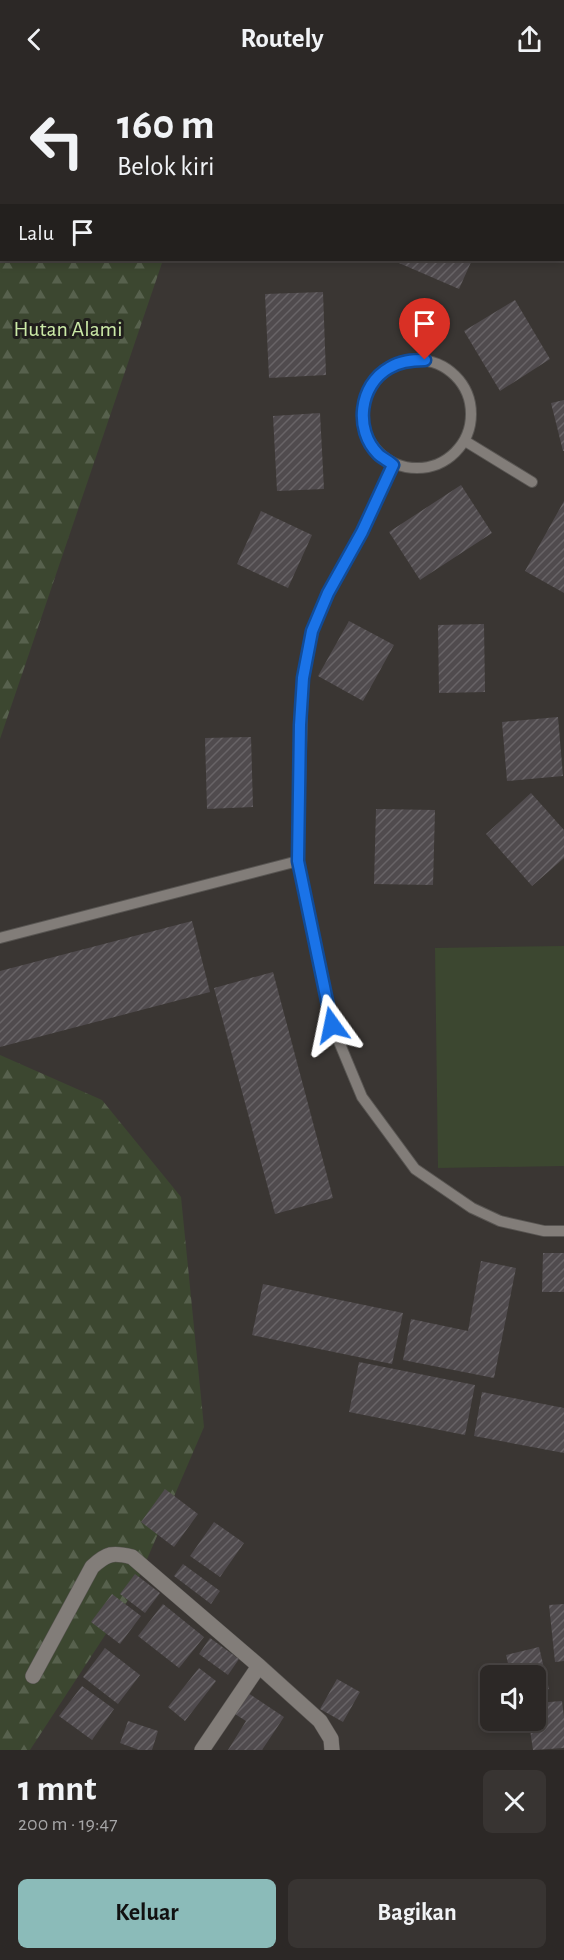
<!DOCTYPE html>
<html lang="id">
<meta charset="utf-8">
<style>
:root{--surface:#2c2826;--page:#383432;--text:#f1f3f6;--muted:#a6a6a7;--line:#484443;--accent:#8bbbb9}
body{margin:0;font-family:"Alegreya Sans",sans-serif;background:var(--page);color:var(--text);height:100vh;display:flex;flex-direction:column;font-size:22px;white-space:nowrap}
*{box-sizing:border-box;margin:0}
p{font-size:20px;color:var(--muted)}
.icon{flex:none;width:33px;height:33px;fill:none;stroke:currentColor;stroke-width:2;stroke-linecap:round;stroke-linejoin:round}
.map{position:relative;height:1672px;overflow:hidden}
.panel{display:flex;flex-direction:column;background:var(--surface);flex:1}
.panel>*{flex:none}
.banner{position:absolute;left:0px;top:0px;width:564px;height:183px;box-shadow:0 3px 9px #0003,0 0 0 2px var(--line);background:#2c2826;color:var(--text);overflow:hidden}
.fabs{position:absolute;left:480px;top:1587px;display:grid;gap:12px}
.fabs a{display:grid;place-items:center;width:66px;height:66px;border-radius:9px;background:var(--surface);box-shadow:0 3px 9px #0003,0 0 0 2px var(--line);font-size:30px}
.pin{position:absolute;display:grid;place-items:center;width:51px;height:51px;color:#fff;margin:-62px -26px;border-radius:50% 50% 50% 0;rotate:-45deg;box-shadow:0 0 6px #0007}
.pin .icon{rotate:45deg}
.me{position:absolute;width:66px;margin:-33px;rotate:348deg;stroke-linejoin:round;filter:drop-shadow(0 0 4px #0008)}
.turn{display:flex;align-items:center;gap:21px;height:126px;padding:0 18px;font-size:27px}
.turn .icon{width:78px;height:78px;stroke-width:2.5}
.turn b{display:block;font-size:42px;line-height:51px}
.then{display:flex;align-items:center;height:57px;padding:0 18px;background:#0003;gap:12px;font-size:22px}
.round{display:grid;place-items:center;flex:none;width:63px;height:63px;border-radius:9px;background:var(--page)}
.headline{display:flex;align-items:center;justify-content:space-between;height:102px;padding:0 18px}
h1{font-size:36px;font-weight:700;line-height:45px}
.action{display:flex;gap:12px;margin-top:auto;padding:12px 18px}
.action a{flex:1;height:69px;border-radius:9px;background:var(--accent);color:#111;font-size:24px;font-weight:700;line-height:69px;text-align:center}
.action a+a{background:var(--page);color:var(--text)}
header{display:flex;justify-content:space-between;align-items:center;height:78px;padding:0 18px;background:var(--surface);font-size:27px;font-weight:700}
.map>svg:first-child{display:block}
.green{fill:#3c4730}
.forest{fill:url(#forest-firs)}
.building{fill:url(#building-hatch)}
.lines{fill:none;stroke-linecap:round;stroke-linejoin:round}
.lane-casing{stroke:#585552;stroke-width:12}
.street-casing{stroke:#585552;stroke-width:16}
.lane{stroke:#827d79;stroke-width:10}
.street{stroke:#827d79;stroke-width:15}
.route-casing{stroke:#114b97;stroke-width:15}
.route{stroke:#1a73e8;stroke-width:10}
.labels{text-anchor:middle;stroke-width:6;stroke-linejoin:round;paint-order:stroke}
.park-label{font-size:22px;fill:#cbe9a7;stroke:#201e1c}
</style>
<header><svg class="icon" aria-label="back" viewBox="0 0 24 24"><path d="M15 5l-7 7 7 7"/></svg>Routely<svg class="icon" aria-label="share" viewBox="0 0 24 24"><path d="M12 15V3M7 8l5-5 5 5M5 13v7h14v-7"/></svg></header>
<div class="map">
<svg width="564" height="1672" viewBox="0 0 564 1672">
<defs>
<pattern id="forest-firs" width="22" height="20" patternUnits="userSpaceOnUse" patternTransform="scale(1.5)"><rect width="22" height="20" fill="#3c4730"/><path d="M5 1l3.5 6h-7zM16 11l3.5 6h-7z" fill="#57614d"/></pattern>
<pattern id="building-hatch" width="6" height="6" patternUnits="userSpaceOnUse" patternTransform="scale(1.5)"><rect width="6" height="6" fill="#504b4e"/><path d="M-1 1l2-2M0 6l6-6M5 7l2-2" fill="none" stroke="#686467"/></pattern>
</defs>
<rect width="100%" height="100%" fill="#3a3633"/>
<!-- green -->
<path class="green" d="M564,868V1088L438,1090L435,870Z"/>
<!-- forest -->
<path class="forest" d="M0,0H225L224,2H2V182H163L0,661Z
M0,977L102,1022L181,1119L204,1349L132,1516L30,1672H0Z"/>
<!-- building -->
<path class="building" d="M392,182H472L459,211Z
M323,214L326,297L269,300L265,216Z
M515,222L550,281L500,313L464,253Z
M564,322V373H563L551,325Z
M320,335L324,411L277,413L273,338Z
M461,407L492,455L420,502L389,454Z
M564,423V515L525,493Z
M261,433L312,457L288,510L237,486Z
M349,543L394,567L363,623L318,598Z
M484,546L485,614L439,615L438,547Z
M558,639L563,698L507,703L502,644Z
M251,659L253,729L207,731L205,660Z
M531,715L564,752V780L532,808L486,756Z
M376,731L435,732L433,807L374,806Z
M192,843L210,914L0,969V893Z
M273,894L333,1120L275,1136L214,910Z
M543,1175H564V1214H542Z
M481,1183L516,1190L494,1300L403,1282L411,1241L468,1253Z
M263,1206L403,1235L392,1286L252,1257Z
M359,1284L475,1307L465,1357L349,1334Z
M482,1314L564,1330V1375L474,1358Z
M165,1411L198,1436L174,1469L141,1444Z
M214,1444L244,1465L220,1499L190,1478Z
M183,1486L220,1513L211,1526L174,1498Z
M135,1496L160,1515L145,1535L120,1516Z
M112,1516L141,1538L120,1566L91,1544Z
M163,1526L204,1559L179,1590L138,1558Z
M564,1526V1583L555,1584L549,1527Z
M210,1560L239,1581L228,1597L199,1576Z
M539,1569L549,1611L536,1614V1598H511L506,1577Z
M105,1570L140,1597L118,1626L83,1599Z
M199,1590L216,1603L185,1643L168,1629Z
M337,1601L360,1614L343,1644L320,1631Z
M82,1608L114,1631L92,1662L59,1638Z
M248,1615L284,1639L262,1672H228L246,1643L235,1636Z
M562,1623L564,1639V1670L533,1672L529,1645L516,1646L515,1642H536V1625Z
M128,1643L158,1653L152,1672H139L120,1665Z"/>
<g class="lines">
<defs>
<path id="lane" d="M363 336a54 54 0 1 1 108 0a54 54 0 1 1-108 0Z
M465,363L532,404
M298,783L303,600L312,553L329,515L362,454L393,387
M0,860L298,783L332,947L362,1019L415,1091L472,1130L500,1143L544,1153H564"/>
<path id="street" d="M259,1588L320,1643L331,1661L332,1672
M33,1598L92,1489C107,1475 113,1474 132,1479L259,1588L202,1672"/>
</defs>
<!-- lane casing -->
<use href="#lane" class="lane-casing"/>
<!-- street casing -->
<use href="#street" class="street-casing"/>
<!-- lane -->
<use href="#lane" class="lane"/>
<!-- street -->
<use href="#street" class="street"/>
</g>
<g class="lines">
<defs>
<path id="route" d="M332,947L298,783L300,647L303,600L312,553L328,515L362,454L393,387C389,383 382,380 378,376C354,352 359,307 389,290C400,283 412,282 425,282"/>
</defs>
<!-- route casing -->
<use href="#route" class="route-casing"/>
<!-- route -->
<use href="#route" class="route"/>
</g>
<g class="labels">
<!-- park labels -->
<g class="park-label">
<text x="68" y="258">Hutan Alami</text>
</g>
</g>
</svg>
<div class="fabs">
<a><svg class="icon" aria-label="sound" viewBox="0 0 24 24"><path d="M4 9h4l5-4v14l-5-4H4zM17 9q2 3 0 6"/></svg></a>
</div>
<div class="pin" style="left:425px;top:282px;background:#d93025"><svg class="icon" aria-label="arrive" viewBox="0 0 24 24"><path d="M6 21V4h12l-3 4 3 4H6"/></svg></div>
<svg class="me" style="left:332px;top:947px" viewBox="-20 -20 40 40"><path d="M0-17L14 15 0 8-14 15z" fill="#1a73e8" stroke="#fff" stroke-width="4"/></svg>
<div class="banner">
<div class="turn"><svg class="icon" aria-label="left" viewBox="0 0 24 24"><path d="M17 20v-9H6M10 6l-5 5 5 5"/></svg><div><b>160 m</b>Belok kiri</div></div>
<div class="then">Lalu<svg class="icon" aria-label="arrive" viewBox="0 0 24 24"><path d="M6 21V4h12l-3 4 3 4H6"/></svg></div>
</div>
</div>
<section class="panel">
<div class="headline"><div><h1>1 mnt</h1><p>200 m · 19:47</p></div><a class="round"><svg class="icon" aria-label="close" viewBox="0 0 24 24"><path d="M6 6l12 12M18 6L6 18"/></svg></a></div>
<div class="action"><a>Keluar</a><a>Bagikan</a></div>
</section>
